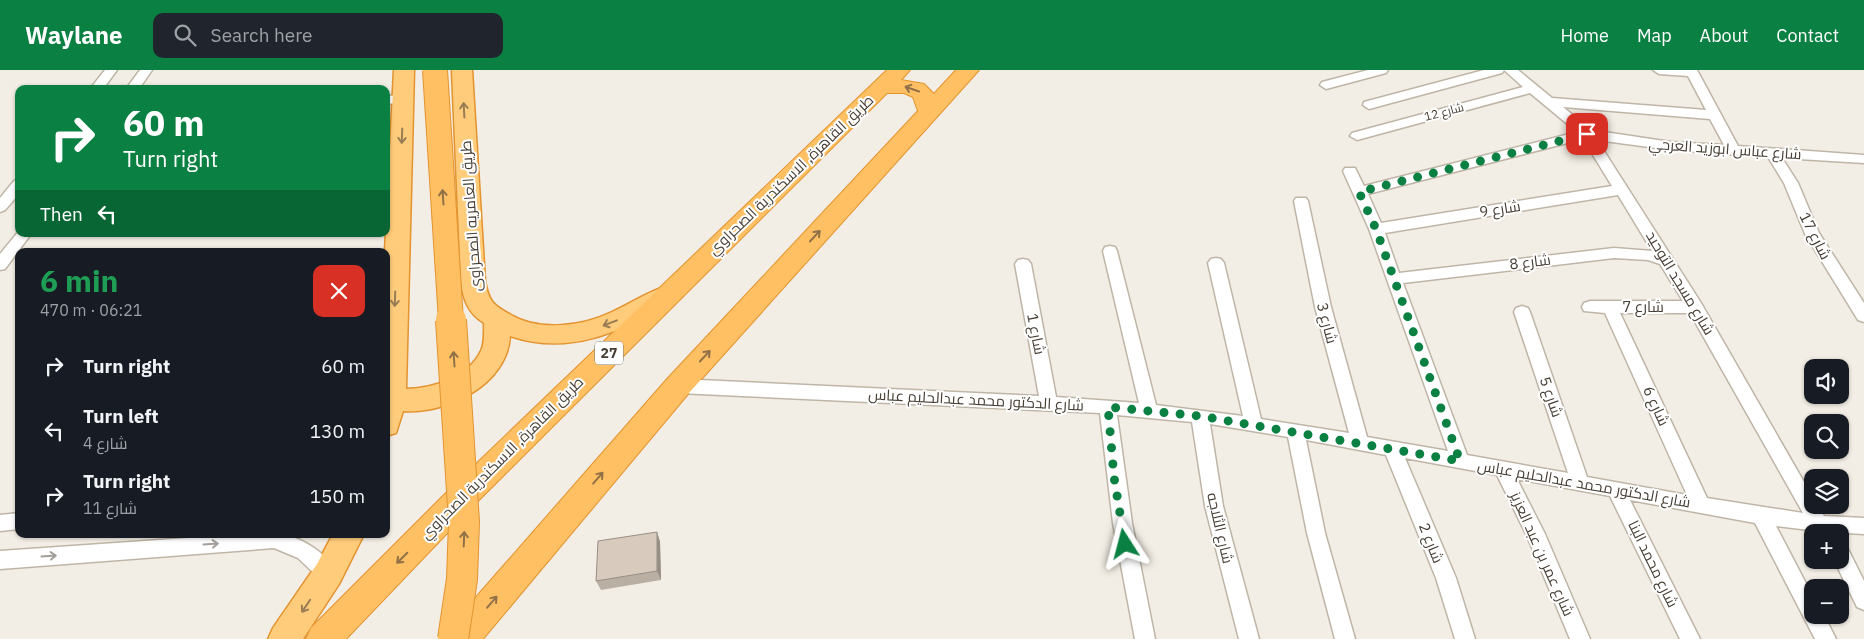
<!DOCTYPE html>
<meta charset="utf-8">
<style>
:root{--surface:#171b24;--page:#20242c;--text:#f1f3f6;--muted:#9ea1a6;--accent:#0b8043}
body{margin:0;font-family:"IBM Plex Sans",Cairo,sans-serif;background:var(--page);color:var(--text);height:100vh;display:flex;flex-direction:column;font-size:19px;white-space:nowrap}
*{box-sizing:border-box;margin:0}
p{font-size:16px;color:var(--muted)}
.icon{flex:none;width:28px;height:28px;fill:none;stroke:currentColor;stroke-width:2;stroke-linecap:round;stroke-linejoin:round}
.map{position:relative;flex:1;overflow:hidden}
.drawer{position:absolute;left:15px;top:178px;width:375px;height:290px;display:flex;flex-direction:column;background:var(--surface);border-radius:10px;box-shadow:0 1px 4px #0004}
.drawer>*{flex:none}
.banner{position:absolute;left:15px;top:15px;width:375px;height:152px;border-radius:10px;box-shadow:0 1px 4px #0004;background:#0b8043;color:#fff;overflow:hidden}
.controls{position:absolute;left:1804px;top:289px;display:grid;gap:10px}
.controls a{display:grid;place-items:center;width:45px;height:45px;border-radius:10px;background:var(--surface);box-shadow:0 1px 4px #0004;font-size:25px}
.pin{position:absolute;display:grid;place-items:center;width:42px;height:42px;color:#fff;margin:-21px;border-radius:10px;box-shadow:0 2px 8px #0006}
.me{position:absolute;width:55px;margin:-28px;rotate:351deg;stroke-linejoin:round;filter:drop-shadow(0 0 4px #0008)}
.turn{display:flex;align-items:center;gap:18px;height:105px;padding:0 25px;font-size:22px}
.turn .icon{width:65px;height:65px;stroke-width:2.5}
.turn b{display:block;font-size:35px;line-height:42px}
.then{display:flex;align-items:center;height:48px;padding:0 25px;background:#0003;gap:10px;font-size:19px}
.round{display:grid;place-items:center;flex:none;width:52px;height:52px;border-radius:10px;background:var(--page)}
.summary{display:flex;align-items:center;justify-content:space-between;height:85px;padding:0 25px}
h1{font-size:30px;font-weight:700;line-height:38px;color:#1e9e55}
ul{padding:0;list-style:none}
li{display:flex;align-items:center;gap:15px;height:65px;padding:0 25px}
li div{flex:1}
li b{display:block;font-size:19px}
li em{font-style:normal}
header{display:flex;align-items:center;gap:30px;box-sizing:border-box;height:70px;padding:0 25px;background:var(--accent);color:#fff}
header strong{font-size:24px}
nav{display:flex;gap:28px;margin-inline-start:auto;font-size:18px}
.search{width:350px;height:45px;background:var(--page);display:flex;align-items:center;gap:12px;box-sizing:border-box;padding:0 18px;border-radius:10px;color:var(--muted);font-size:19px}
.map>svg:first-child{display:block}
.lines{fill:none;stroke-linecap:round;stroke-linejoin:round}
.minor-casing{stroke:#bfb5a7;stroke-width:3}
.trunk-casing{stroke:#e3932f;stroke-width:3}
.motorway-casing{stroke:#e3932f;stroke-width:2}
.minor{fill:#fff;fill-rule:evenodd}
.trunk{fill:#ffcc7b;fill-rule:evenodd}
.motorway{fill:#ffc064;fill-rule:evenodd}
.motorway-bridge-far1-casing{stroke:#e3932f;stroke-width:26;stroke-linecap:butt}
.motorway-bridge-casing{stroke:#e3932f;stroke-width:32;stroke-linecap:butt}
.motorway-bridge-far1{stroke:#ffc064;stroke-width:24}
.motorway-bridge{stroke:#ffc064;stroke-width:30}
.wall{fill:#baafa3}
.shaded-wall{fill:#978e84}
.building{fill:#d8cbbd;stroke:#978e84}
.oneway{stroke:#907147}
.oneway2{stroke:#997d54}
.oneway3{stroke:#a29e9a}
.route{stroke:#0b8043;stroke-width:9;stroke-dasharray:0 16.2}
.labels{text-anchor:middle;stroke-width:4;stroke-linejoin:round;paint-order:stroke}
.far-street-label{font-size:12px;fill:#463d34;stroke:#fff}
.shield{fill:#fff;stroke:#7e7771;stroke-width:1}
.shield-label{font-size:14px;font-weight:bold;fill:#463d34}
.street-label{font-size:15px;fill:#463d34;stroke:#fff}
</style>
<header>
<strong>Waylane</strong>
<div class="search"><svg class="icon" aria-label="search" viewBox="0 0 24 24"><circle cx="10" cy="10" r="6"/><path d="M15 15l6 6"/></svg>Search here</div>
<nav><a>Home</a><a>Map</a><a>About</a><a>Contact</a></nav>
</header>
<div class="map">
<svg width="1864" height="569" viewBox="0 0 1864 569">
<rect width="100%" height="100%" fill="#f3eee5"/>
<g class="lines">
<defs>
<path id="minor" d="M105,0H117L103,19H90Z
M140,0H152L139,19H126Z
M1368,0H1388L1386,3L1326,19L1320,15L1322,12Z
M1484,0H1518L1552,28L1706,40L1688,6L1659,4L1653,0H1697L1738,76L1864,85V93L1782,88L1798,113L1819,163L1864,233V252L1858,250L1805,164L1784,113L1768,87L1671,80L1597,70L1701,233L1812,426V435H1817L1824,446L1864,448V464L1826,462L1776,456L1812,525V545H1824L1836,569H1815L1755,453L1630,430L1700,569H1680L1610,426L1517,409L1545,464L1590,569H1570L1527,466L1497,405L1405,388L1456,508L1475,569H1455L1436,508L1386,385L1306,370L1325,463L1355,569H1335L1307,463L1288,367L1210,354L1223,436L1259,569H1239L1205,436L1192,352L1117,345L1132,453L1155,569H1135L1113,453L1100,343L678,323L672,321L670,316L672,311L678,309L1039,326L1015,194L1018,190L1023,189L1028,190L1031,194L1056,327L1139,333L1103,181L1105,177L1110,176L1115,177L1117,181L1156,335L1243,346L1208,193L1211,189L1216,188L1221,189L1224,193L1261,349L1349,363L1315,237L1294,131L1296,128H1306L1308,131L1331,237L1367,367L1448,381L1369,159L1343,101L1345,98H1355L1364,116L1577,62L1530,23L1357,70L1350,66L1352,63L1523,17L1504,0L1502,3L1369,39L1363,35L1364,32ZM1563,37L1710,49L1724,75L1671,72L1591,60ZM1583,69L1612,116L1381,153L1368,124ZM1618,125L1652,181L1614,178L1399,203L1385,163ZM1614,188L1648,190L1660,194L1683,231H1590L1584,233L1582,237L1584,241L1605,243L1687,425L1587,407L1530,242L1528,238L1522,236L1516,238L1514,242L1568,403L1467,385L1403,213ZM1620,243H1690L1803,443L1707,428Z
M403,25L408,26L409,29L408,32L386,34V26Z
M19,109V124L5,140L0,142V128L14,111Z
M19,161V164H31L5,199L0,200V184Z
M19,443V459L0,461V445Z
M246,464C257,464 270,462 281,464C303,468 328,484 338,504L335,510L328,513L321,510L298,488L274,478L0,499V481Z
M1840,475L1847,477L1864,511V540L1857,537L1834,490H1840Z"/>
<path id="trunk" d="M394,0H414L406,319C433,318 468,308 481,281C485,273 484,262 484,253C468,243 463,229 461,211L452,0H472L485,211C489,232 493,235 511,245C540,262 583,256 612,242C630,234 647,222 667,216L676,219L679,225L676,231C621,260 573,287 510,266C507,315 447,344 403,341L396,363L386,366L385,181Z
M333,464H364L339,514L303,569H268L273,558L317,494Z"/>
<path id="motorway" d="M887,0H910L901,10L924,14L934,24L956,0H979L688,324L483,569H444L449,558L668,308L918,41L913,27L904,23H887L476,433L346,569H306L311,558L454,415Z"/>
</defs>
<!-- minor casing -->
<use href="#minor" class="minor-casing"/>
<!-- trunk casing -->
<use href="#trunk" class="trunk-casing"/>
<!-- motorway casing -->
<use href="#motorway" class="motorway-casing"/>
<!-- minor -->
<use href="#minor" class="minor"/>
<!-- trunk -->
<use href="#trunk" class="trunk"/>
<!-- motorway -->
<use href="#motorway" class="motorway"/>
<defs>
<path id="motorway-bridge-far1" d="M435,0L451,251"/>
<path id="motorway-bridge" d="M451,250L464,452L462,509L453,569"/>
</defs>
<!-- motorway-bridge-far1 casing -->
<use href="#motorway-bridge-far1" class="motorway-bridge-far1-casing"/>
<!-- motorway-bridge casing -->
<use href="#motorway-bridge" class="motorway-bridge-casing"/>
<!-- motorway-bridge-far1 -->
<use href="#motorway-bridge-far1" class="motorway-bridge-far1"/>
<!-- motorway-bridge -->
<use href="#motorway-bridge" class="motorway-bridge"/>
</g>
<!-- wall -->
<path class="wall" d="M657,462L660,472L661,510L601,520L596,511Z"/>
<!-- shaded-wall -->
<path class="shaded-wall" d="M657,462L660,472L661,510L657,501Z"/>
<!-- building -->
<path class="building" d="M657,462V501L596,511L598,471Z"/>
<!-- one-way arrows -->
<defs><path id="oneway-shaft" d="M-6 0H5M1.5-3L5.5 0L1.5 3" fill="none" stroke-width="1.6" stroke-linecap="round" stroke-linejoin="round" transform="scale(1.25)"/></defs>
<g class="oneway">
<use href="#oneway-shaft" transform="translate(912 19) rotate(-161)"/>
<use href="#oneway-shaft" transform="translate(443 127) rotate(-94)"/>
<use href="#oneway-shaft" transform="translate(815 166) rotate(-47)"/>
<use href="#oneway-shaft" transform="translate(705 286) rotate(-47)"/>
<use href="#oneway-shaft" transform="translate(454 289) rotate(-94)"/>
<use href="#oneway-shaft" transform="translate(598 408) rotate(-49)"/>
<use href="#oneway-shaft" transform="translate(464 469) rotate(-88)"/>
<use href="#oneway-shaft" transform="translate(402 488) rotate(135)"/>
<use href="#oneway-shaft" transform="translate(492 532) rotate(-49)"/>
</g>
<g class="oneway2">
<use href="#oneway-shaft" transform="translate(464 40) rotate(-93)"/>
<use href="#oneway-shaft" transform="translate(402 66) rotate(92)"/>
<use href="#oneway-shaft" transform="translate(395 229) rotate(92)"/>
<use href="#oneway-shaft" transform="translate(610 253) rotate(159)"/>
<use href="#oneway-shaft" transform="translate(306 536) rotate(124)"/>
</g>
<g class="oneway3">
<use href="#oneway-shaft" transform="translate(211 474) rotate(-4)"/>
<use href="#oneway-shaft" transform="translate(49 486) rotate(-4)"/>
</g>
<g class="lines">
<!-- route -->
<path class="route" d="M1125,474L1114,407L1108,337L1200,346L1460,391L1376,159L1359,122L1587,64"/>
</g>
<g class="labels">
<!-- far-street labels -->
<g class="far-street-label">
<text transform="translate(1444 42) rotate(-15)" y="4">شارع 12</text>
</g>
<!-- shield labels -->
<rect class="shield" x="595" y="271.5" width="28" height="23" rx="4"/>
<g class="shield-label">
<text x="609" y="288">27</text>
</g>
<!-- street labels -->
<g class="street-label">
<text transform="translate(1725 79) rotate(4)" y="5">شارع عباس ابوزيد العرجي</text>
<text transform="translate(791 105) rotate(-44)" y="5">طريق القاهرة, الاسكندرية الصحراوي</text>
<text transform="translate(1500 139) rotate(-9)" y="5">شارع 9</text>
<text transform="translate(471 146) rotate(-94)" y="5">طريق العامريه الصحراوى</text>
<text transform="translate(1815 166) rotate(63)" y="5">شارع 17</text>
<text transform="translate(1530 192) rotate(-7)" y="5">شارع 8</text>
<text transform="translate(1680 213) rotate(59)" y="5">شارع مسجد التوحيد</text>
<text x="1643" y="242">شارع 7</text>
<text transform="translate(1327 253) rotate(75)" y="5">شارع 3</text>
<text transform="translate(1036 264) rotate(79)" y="5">شارع 1</text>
<text transform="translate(1551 327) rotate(71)" y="5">شارع 5</text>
<text transform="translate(976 330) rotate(3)" y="5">شارع الدكتور محمد عبدالحليم عباس</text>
<text transform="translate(1656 336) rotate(65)" y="5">شارع 6</text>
<text transform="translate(502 388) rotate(-45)" y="5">طريق القاهرة, الاسكندرية الصحراوي</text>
<text transform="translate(1584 414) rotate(10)" y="5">شارع الدكتور محمد عبدالحليم عباس</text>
<text transform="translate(1220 458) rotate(77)" y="5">شارع الثلاجه</text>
<text transform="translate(1431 473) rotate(68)" y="5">شارع 2</text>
<text transform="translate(1542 484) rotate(66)" y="5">شارع عمر بن عبد العزيز</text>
<text transform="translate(1653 494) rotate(64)" y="5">شارع محمد البنا</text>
</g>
</g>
</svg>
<div class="controls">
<a><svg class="icon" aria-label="sound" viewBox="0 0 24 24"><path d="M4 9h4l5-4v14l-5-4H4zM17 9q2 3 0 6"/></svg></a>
<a><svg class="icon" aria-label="search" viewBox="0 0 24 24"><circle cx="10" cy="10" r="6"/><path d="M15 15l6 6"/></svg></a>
<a><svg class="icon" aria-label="layers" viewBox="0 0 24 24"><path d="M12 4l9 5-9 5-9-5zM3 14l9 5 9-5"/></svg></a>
<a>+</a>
<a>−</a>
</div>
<div class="pin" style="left:1587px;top:64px;background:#d93025"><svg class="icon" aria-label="arrive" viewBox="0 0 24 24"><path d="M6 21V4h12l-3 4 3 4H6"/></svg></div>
<svg class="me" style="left:1125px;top:474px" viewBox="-20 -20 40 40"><path d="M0-17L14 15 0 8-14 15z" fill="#0b8043" stroke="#fff" stroke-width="4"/></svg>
<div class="banner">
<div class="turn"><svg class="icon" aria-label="right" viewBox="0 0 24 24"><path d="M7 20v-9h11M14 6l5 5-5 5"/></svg><div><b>60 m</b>Turn right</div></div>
<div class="then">Then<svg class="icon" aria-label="left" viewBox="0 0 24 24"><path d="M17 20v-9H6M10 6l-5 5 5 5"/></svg></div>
</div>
<section class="drawer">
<div class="summary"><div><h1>6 min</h1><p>470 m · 06:21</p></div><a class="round" style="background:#d93025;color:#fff"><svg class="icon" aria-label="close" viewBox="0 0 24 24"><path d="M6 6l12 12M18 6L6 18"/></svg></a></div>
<ul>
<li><svg class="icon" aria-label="right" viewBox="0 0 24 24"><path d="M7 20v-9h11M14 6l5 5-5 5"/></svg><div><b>Turn right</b></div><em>60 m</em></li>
<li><svg class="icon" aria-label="left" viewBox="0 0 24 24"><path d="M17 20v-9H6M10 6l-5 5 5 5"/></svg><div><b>Turn left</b><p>شارع 4</p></div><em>130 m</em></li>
<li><svg class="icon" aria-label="right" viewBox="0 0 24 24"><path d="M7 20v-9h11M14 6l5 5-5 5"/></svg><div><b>Turn right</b><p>شارع 11</p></div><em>150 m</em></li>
</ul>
</section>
</div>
